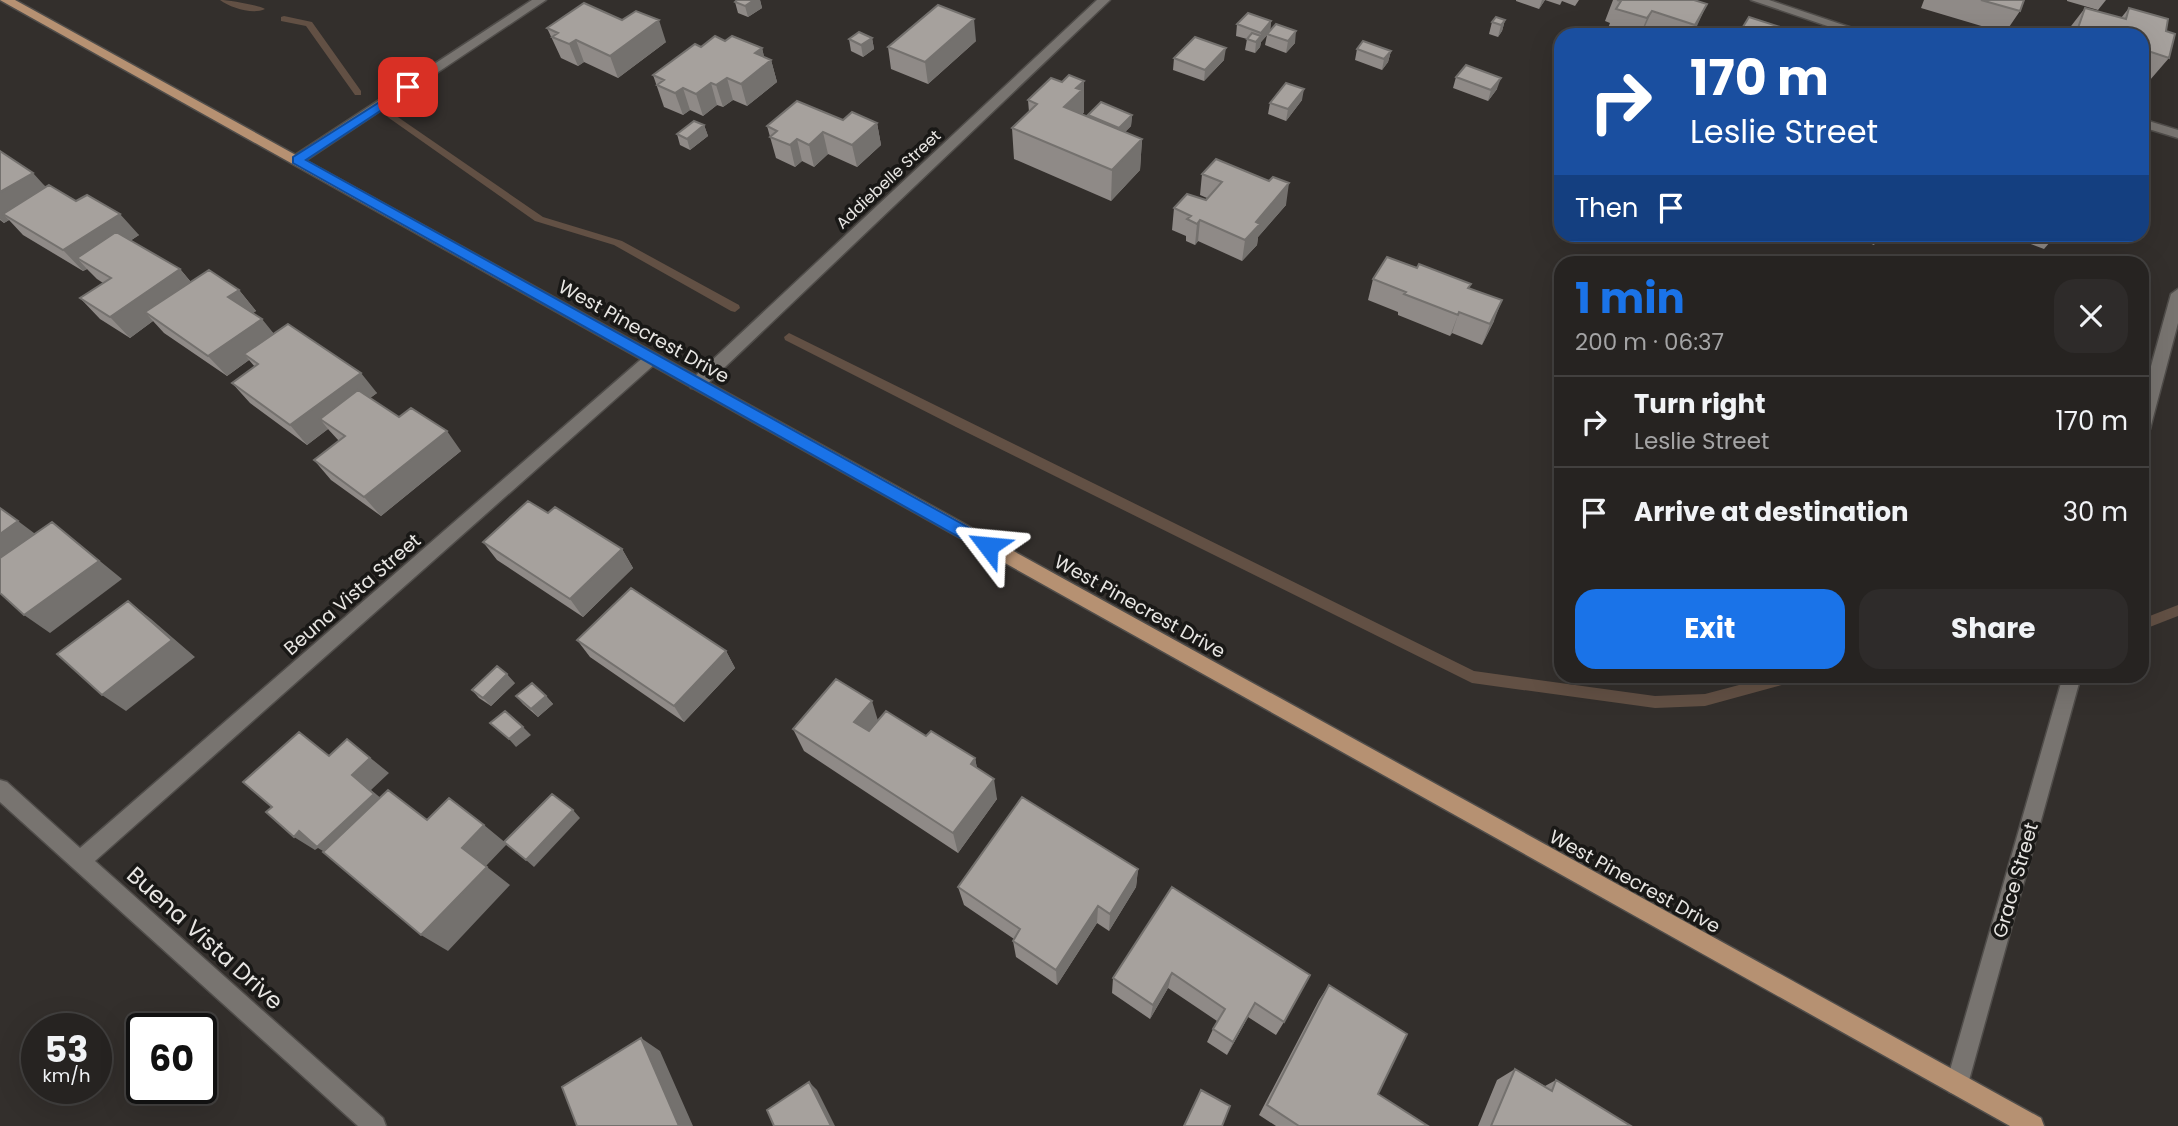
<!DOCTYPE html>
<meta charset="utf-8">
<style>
:root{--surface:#262321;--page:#2e2b2a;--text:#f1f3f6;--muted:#a4a4a5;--line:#42403f;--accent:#1a73e8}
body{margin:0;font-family:Poppins,sans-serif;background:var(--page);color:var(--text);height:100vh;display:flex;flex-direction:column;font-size:26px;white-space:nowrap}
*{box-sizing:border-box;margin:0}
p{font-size:23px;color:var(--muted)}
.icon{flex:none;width:38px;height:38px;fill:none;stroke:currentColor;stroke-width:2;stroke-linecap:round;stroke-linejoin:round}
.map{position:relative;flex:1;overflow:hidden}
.sheet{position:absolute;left:1554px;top:256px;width:595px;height:427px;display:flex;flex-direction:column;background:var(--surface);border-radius:21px;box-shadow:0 7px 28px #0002,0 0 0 2px var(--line)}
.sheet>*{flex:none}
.top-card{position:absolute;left:1554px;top:28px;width:595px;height:214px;border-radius:21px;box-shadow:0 7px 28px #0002,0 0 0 2px var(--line);background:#1a4fa0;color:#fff;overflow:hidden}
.speed{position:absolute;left:21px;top:1013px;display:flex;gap:14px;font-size:35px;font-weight:700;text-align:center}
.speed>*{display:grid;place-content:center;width:91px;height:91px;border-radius:50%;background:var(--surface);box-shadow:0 7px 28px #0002,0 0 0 2px var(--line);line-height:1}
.speed small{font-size:18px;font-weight:400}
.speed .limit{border:4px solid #111;border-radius:10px;background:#fff;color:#111}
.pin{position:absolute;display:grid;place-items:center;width:60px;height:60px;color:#fff;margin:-30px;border-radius:14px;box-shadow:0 4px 10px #0006}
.me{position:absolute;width:77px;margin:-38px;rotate:299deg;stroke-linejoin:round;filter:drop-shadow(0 0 5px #0008)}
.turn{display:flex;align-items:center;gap:24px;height:147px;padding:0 21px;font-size:32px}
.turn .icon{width:91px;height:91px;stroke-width:2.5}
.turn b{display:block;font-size:49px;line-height:60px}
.then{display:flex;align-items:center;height:66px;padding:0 21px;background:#0003;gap:14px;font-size:26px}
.round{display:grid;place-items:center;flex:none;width:74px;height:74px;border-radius:21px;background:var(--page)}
.summary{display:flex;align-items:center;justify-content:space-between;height:119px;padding:0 21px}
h1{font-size:42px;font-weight:700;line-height:52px;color:var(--accent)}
.primary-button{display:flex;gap:14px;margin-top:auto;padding:14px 21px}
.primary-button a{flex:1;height:80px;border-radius:21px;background:var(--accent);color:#fff;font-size:28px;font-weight:700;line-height:80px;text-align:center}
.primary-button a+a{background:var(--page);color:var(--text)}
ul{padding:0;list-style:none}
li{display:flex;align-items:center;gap:21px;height:91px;padding:0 21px;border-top:2px solid var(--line)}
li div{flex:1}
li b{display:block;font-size:26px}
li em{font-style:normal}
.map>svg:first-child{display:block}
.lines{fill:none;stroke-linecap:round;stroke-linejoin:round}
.stream{fill:#625044;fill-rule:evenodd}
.street-casing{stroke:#504d4a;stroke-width:3}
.primary-casing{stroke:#504d4a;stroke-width:3}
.street{fill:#787470;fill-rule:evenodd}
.primary{fill:#b69172;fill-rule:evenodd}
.wall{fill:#8f8a87}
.shaded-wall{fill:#74716e}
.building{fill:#a6a19d;stroke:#74716e;stroke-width:2}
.route{fill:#1a73e8;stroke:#114b97;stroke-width:2}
.labels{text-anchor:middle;stroke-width:7;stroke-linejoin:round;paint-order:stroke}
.far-street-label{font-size:16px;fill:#e8e6e3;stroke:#191816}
.street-label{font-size:19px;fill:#e8e6e3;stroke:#191816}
.near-street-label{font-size:23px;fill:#e8e6e3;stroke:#191816}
</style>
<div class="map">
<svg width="2178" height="1126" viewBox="0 0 2178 1126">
<rect width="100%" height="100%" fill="#332f2c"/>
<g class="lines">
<!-- stream -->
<path class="stream" d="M220,0C229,0 258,5 265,9C253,15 231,8 220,0Z
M284,16L312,22L361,91V95H355L306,26L281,21V17Z
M392,113L543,217L622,241L739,305L740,308L735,312L731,311L614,245L535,221L389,118L387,116Z
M789,333L1474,671L1655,696L1705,694L1773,676H1800L1798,680L1793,682L1705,706L1655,708L1472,683L956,427L785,340L784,337Z
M2178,605V616L2142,630V619Z"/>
<defs>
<path id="street" d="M532,0H546L302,163H292V157Z
M1097,0H1110L703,388H691L689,384L691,380Z
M1751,0H1769L1873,35H1854Z
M2142,119L2178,130V138L2142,127Z
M2178,289V323L2150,429L2142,435V399L2171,294Z
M651,353L659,359L656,363L95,861L383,1118L386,1126H358L0,802V780L7,782L80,848L646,355Z
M2063,676H2081L1968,1084L1965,1092L1957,1095L1949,1092L1946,1084Z"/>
<path id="primary" d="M0,0H15L2041,1118L2044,1126H2010Z"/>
</defs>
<!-- street casing -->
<use href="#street" class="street-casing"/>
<!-- primary casing -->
<use href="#primary" class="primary-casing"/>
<!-- street -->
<use href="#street" class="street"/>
<!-- primary -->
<use href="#primary" class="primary"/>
</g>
<!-- wall -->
<path class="wall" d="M737,0H760L762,8L748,17L738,13L735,2Z
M1516,0H1579L1575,6L1562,1L1560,5L1545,0L1539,9L1516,1Z
M1613,0H1694L1707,4L1692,35H1648L1642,33L1641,35H1621L1607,31L1610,23L1605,21Z
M1924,0H2024L2020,11L2005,33L1921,8Z
M2067,0H2106L2098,10L2067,1Z
M2085,8L2121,18L2129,8L2166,31L2169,58L2150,80L2142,77V35H2067L2068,30Z
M1505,20L1502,31L1498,37L1489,34L1492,22Z
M1271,21L1270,31L1295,43L1286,53L1265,45L1267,35L1261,42L1260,47L1255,53L1245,50L1247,39L1236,36L1237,24Z
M547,28L666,42L618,78L584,62L578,66L561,58Z
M872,38L874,49L863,57L851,51L849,39Z
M725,41L762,48L764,57L771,60L777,82L747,106L733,100L723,107L717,105L703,116L690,110L683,115L664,107L653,75L701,47Z
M976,41L928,84L891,69L888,47Z
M1357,49L1391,51L1388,62L1382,70L1355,60Z
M1174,58L1224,60L1204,81L1173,70Z
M1456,77L1497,89L1488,101L1453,88Z
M1028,100L1084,112L1082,115L1088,117V115H1132L1131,126L1125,132L1142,139L1140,170L1111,201L1014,159L1012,128L1029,112Z
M1302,100L1286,121L1268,114L1270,103Z
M843,120L877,123L881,145L857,167L828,154L814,167L802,161L795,167L776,158L767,126Z
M704,125L708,136L690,150L680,145L677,134Z
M0,151L46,187L76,201L139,235L130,241L180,269L191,282L239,290L256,311L253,313L274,334L377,393L370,398L399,417L461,451L381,516L331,480L314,460L339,441L328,429L307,445L250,403L232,383L255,367L249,360L227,376L164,333L153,321L130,338L100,319L80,298L103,283L97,279L87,269L83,271L23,235L9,220L4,223L0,220Z
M1202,174L1286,205L1258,237L1257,245L1242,261L1198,241L1195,245L1186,241V236L1172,230L1174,208L1206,200L1207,198L1200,195Z
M1847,234H1881L1874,245Z
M2004,234H2057L2044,249Z
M1373,279L1469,288L1494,321L1482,345L1452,333L1450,336L1398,315V312L1368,300Z
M548,513L622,549L633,568L583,617L497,560L483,542Z
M577,640L726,651L735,668L684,722L590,657Z
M515,683L491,706L479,698L472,690Z
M516,696H546L553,704L538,717L523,704Z
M878,720L926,736L975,758L977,768L997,799L958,853L804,751L793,729Z
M1138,869L1136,887L1109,931L1097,923L1057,985L1016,957L1013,941L1014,939L964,905L958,887Z
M1172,887L1284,1022L1276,1035L1248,1017L1227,1055L1207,1042L1213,1029L1217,1021L1168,988L1150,1019L1112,993L1113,978Z
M1329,985L1378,1094L1428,1126H1276L1259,1115L1319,1000Z
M1515,1069L1545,1086L1556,1080L1631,1126H1478L1497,1080Z"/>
<!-- shaded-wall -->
<path class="shaded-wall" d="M754,0H760L762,8L748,17L745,6Z
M1542,0H1545L1539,9Z
M1707,4L1697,26L1692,35H1690Z
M1652,11L1642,33L1640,35L1647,18Z
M974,19L976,41L928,84L925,62Z
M659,20L666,42L618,78L610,56Z
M1505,20L1502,31L1498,37L1501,25Z
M1271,21L1270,32L1261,42L1260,47L1255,53L1256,42L1260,38L1261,33Z
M1296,31L1295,43L1286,53L1288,41Z
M872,38L874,49L863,57L861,45Z
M576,40L584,62L578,66L569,44Z
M762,48L766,65L771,60L777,82L747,106L741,84L755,53Z
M1226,48L1224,60L1204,81L1205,70Z
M1391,51L1388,62L1382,70L1384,59Z
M727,78L733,100L723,107L716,85Z
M1501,78L1497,89L1488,101L1491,90Z
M1084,81V112L1082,114L1064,107L1076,88Z
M711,83L717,105L703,116L696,94Z
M683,88L690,110L683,115L675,93Z
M1304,89L1302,100L1286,121L1288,109Z
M1132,115L1131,126L1118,139L1119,128Z
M877,123L881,145L857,167L852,145Z
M704,125L708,136L690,150L687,139Z
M823,132L828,154L814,167L809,145Z
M797,139L802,161L795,167L790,145Z
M1142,139L1140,170L1111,201L1112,170Z
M33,173L53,195L3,214L9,220L4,223L0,219V192Z
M1289,183L1286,205L1258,237L1257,245L1242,261L1245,240L1256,222Z
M120,214L139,235L91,266L77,258L87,269L83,271L63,250Z
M1200,220L1198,241L1195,245L1197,224Z
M180,269L198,291L145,312L153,321L130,338L110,317Z
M239,290L256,311L245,318L228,297Z
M1502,300L1494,321L1482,345L1490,324Z
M1459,312L1452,333L1450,336L1458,315Z
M262,319L279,340L244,354L249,360L227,376L208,356Z
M361,373L377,393L331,427L320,419L328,429L307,445L290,425Z
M447,431L461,451L381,516L364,497Z
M18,521L42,539L0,571V534Z
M52,522L122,579L50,633L24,615Z
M622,549L633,568L583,617L570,599Z
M128,601L151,619L195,657L126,711L102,695Z
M726,651L735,668L684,722L674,706Z
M507,674L515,683L491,706L483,698Z
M546,696L553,704L538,717L531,709Z
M872,701L879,724L863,745L854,722Z
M523,727L531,735L516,747L509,739Z
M347,739L389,773L371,790L393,808L338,860L318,848L315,850L294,837L352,775Z
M975,758L979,780L971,764Z
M994,779L997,799L958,853L953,833Z
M573,810L580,818L534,867L526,860Z
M484,825L507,844L486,866L462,848Z
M487,867L510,885L448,951L421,935Z
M1138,869L1136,887L1109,931L1110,914Z
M1098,906L1097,923L1057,985L1056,970Z
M1172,973L1168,988L1150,1019L1153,1005Z
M1255,1003L1248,1017L1227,1055L1233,1042Z
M641,1038L660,1051L693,1126H679Z
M809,1082L817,1090L835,1126H831Z"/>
<!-- building -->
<path class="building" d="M737,0H754L745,6L735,2Z
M1617,0H1694L1707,4L1695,25L1652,11L1647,18L1616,9L1621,1Z
M1981,0H2024L2020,11Z
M584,3L622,20L636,11L659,20L610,56L576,40L569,44L552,37L558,33L547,28Z
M938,5L974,19L925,62L888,47Z
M2085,8L2126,19L2129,8L2168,19L2166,31L2175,34L2169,58L2142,49V35H2100L2078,28Z
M1248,13L1271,21L1261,33L1237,24Z
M1496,17L1505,20L1501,25L1492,22Z
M1749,17L1805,35L1807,32L1815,35H1738Z
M1276,24L1296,31L1288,41L1267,34Z
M859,32L872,38L861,45L849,39Z
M1252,33L1261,36L1256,42L1247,39Z
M715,36L725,41L732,36L762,48L755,53L771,60L741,84L727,78L716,85L711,83L696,94L683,88L675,93L657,85L664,80L653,75L695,44L701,47Z
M1195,37L1226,48L1205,70L1174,58Z
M1363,41L1391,51L1384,59L1357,49Z
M1466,65L1501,78L1491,90L1456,77Z
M1069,75L1084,81L1076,88L1082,90L1064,107L1142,139L1112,170L1012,128L1037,104L1028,100L1051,78L1062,82Z
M1286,83L1304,89L1288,109L1270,103Z
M797,101L843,120L852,112L877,123L852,145L823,132L809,145L797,139L790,145L770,137L777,131L767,126Z
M1101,102L1132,115L1119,128L1088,115Z
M694,121L704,125L687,139L677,134Z
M0,151L33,173L0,192Z
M1216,159L1269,181L1273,177L1289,183L1256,222L1260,224L1245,240L1200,220L1197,224L1187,219L1191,216L1174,208L1187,194L1206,200L1222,182L1202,174Z
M49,185L76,201L87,195L120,214L63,250L3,214Z
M116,232L180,269L110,317L80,298L111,278L77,258Z
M1387,257L1417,268L1419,264L1471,284L1468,288L1502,300L1490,324L1459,312L1458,315L1404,294L1406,292L1373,279Z
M209,270L239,290L228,297L262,319L208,356L145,312Z
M288,324L361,373L290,425L232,383L258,364L244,354Z
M358,390L399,417L411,408L447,431L364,497L314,460L345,436L320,419Z
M528,501L548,513L555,507L622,549L570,599L483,542Z
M0,508L18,521L0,534Z
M52,522L99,561L24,615L0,593V558Z
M631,588L726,651L674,706L577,640Z
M128,601L172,640L102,695L57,654Z
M497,666L507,674L483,698L472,690Z
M836,679L872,701L854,722L869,731L886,711L926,736L931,731L975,758L971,764L994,779L953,833L793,729Z
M532,683L546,696L531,709L516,696Z
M505,711L523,727L509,739L490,723Z
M299,732L329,756L347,739L370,758L352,775L374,794L317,847L299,831L294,837L266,812L272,807L243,782Z
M388,790L427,820L449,798L484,825L462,848L487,867L421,935L323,852Z
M552,794L573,810L526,860L504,842Z
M1022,797L1138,869L1110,914L1098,906L1056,970L1013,941L1020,929L958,887Z
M1172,887L1310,975L1284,1022L1255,1003L1233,1042L1213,1029L1225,1009L1172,973L1153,1005L1113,978Z
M1329,985L1407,1034L1378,1094L1428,1126H1299L1267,1105Z
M641,1038L679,1126H577L562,1087Z
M1515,1069L1552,1091L1556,1080L1631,1126H1491Z
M809,1082L831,1126H774L767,1110Z
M1201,1090L1230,1106L1222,1126H1184Z"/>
<!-- route -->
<path class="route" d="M408,84L413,87L412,90L306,160L993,541L995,546L993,550H982L293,163V157Z"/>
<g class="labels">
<!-- far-street labels -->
<g class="far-street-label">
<text transform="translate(888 179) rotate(-43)" y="6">Addiebelle Street</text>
</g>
<!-- street labels -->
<g class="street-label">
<text transform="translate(644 331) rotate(29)" y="7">West Pinecrest Drive</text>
<text transform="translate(352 594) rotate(-41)" y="7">Beuna Vista Street</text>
<text transform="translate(1140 606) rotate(29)" y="7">West Pinecrest Drive</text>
<text transform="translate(2015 880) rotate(-74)" y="7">Grace Street</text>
<text transform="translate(1635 881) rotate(29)" y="7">West Pinecrest Drive</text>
</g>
<!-- near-street labels -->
<g class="near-street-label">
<text transform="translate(205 938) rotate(42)" y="8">Buena Vista Drive</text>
</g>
</g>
</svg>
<div class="speed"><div>53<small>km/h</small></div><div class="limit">60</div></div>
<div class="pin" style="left:408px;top:87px;background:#d93025"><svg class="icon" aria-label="arrive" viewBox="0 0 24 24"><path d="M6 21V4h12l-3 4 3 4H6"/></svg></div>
<svg class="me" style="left:988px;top:546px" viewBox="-20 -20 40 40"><path d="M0-17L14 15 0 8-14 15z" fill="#1a73e8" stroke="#fff" stroke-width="4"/></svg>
<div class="top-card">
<div class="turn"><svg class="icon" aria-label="right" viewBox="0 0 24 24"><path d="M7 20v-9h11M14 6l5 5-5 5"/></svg><div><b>170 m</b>Leslie Street</div></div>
<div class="then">Then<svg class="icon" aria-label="arrive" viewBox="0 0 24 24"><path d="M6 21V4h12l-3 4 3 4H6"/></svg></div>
</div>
<section class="sheet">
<div class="summary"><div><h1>1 min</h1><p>200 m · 06:37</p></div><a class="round"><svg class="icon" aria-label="close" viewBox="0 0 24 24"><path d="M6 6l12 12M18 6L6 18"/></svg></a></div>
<ul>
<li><svg class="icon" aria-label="right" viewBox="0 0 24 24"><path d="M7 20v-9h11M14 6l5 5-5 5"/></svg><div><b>Turn right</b><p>Leslie Street</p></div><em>170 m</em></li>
<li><svg class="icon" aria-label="arrive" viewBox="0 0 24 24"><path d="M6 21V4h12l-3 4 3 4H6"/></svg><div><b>Arrive at destination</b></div><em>30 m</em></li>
</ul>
<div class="primary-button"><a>Exit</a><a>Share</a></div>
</section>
</div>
